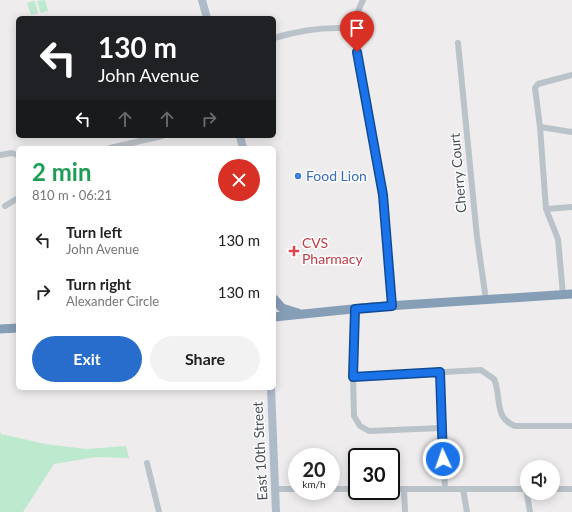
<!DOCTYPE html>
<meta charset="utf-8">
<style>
:root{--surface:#fff;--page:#f2f2f2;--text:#222;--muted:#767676;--accent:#296dcc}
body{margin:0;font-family:Lato,sans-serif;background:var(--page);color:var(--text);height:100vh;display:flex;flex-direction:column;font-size:15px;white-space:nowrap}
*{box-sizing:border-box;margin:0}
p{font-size:13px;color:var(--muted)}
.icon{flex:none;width:22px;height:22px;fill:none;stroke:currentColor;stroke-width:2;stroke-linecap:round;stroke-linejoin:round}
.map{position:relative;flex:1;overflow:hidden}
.drawer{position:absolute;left:16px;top:146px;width:260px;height:244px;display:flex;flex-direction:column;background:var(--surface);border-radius:6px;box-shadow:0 2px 10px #0003}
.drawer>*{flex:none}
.hud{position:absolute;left:16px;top:16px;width:260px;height:122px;border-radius:6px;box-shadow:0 2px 10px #0003;background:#202124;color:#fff;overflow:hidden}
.tools{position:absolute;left:520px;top:460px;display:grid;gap:8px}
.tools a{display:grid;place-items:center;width:40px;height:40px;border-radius:50%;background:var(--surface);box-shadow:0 2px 10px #0003;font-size:20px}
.speed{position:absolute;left:288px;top:448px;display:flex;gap:8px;font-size:20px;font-weight:700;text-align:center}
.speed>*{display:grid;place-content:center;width:52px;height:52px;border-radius:50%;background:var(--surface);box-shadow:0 2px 10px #0003;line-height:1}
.speed small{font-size:10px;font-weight:400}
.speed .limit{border:2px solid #111;border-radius:6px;background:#fff;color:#111}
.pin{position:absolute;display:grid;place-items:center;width:34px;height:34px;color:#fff;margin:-41px -17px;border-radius:50% 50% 50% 0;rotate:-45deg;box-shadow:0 0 4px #0007}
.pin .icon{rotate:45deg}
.me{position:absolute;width:44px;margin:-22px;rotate:357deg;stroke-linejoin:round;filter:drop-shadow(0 0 3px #0008)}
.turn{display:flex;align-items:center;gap:14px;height:84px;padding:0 16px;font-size:18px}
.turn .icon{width:52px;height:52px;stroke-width:2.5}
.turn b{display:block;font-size:28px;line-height:34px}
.lanes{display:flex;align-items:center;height:38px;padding:0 16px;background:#0003;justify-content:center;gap:20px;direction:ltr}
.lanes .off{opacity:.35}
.round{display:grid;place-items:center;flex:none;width:42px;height:42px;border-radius:21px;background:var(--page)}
.overview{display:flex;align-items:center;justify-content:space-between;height:68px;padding:0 16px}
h1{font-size:24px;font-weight:700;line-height:30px;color:#1e9e55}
.button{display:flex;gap:8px;margin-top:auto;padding:8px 16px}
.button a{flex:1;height:46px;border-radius:24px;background:var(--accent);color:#fff;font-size:16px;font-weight:700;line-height:46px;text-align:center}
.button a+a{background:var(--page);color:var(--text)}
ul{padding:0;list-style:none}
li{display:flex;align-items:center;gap:12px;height:52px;padding:0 16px}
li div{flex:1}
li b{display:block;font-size:15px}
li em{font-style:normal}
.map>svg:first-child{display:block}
.green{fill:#bde9cf}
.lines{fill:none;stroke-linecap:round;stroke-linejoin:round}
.minor{stroke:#bbc3ca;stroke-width:6}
.major{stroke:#aebbc9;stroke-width:8}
.highway{stroke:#879eb7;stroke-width:9}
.route-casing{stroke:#114b97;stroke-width:10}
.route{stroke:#1a73e8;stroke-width:7}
.shop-dot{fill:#3f7fe0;stroke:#fff;stroke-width:1.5}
.health-dot{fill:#e0444e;stroke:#fff;stroke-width:1.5}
.labels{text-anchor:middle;stroke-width:3;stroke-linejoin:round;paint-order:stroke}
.street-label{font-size:14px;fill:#464f57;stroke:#fff}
.shop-label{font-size:14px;fill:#366cbe;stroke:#fff;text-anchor:start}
.health-label{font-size:14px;fill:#be3a42;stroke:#fff;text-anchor:start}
</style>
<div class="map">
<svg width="572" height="512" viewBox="0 0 572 512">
<rect width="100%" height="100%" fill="#eeecec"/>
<!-- green -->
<path class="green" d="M45,0L48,11L41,13L37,1Z
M35,1L38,13L31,15L27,3Z
M0,431L1,434L45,444L86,449L126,446L129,458L95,457L54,464L23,512H0Z"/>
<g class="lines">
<!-- minor -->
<path class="minor" d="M363,0C353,19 355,31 357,52L383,195L392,306
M274,38C301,30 326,26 355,29
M458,43L477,237L486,300
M572,75L538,84L535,88L540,127L572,132
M540,127L546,209L558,239L563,295
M110,148L162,136
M0,155L12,153L18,155
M5,206L18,198
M546,209L572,207
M355,309L353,377L354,416L360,426L369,431L441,428
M440,372L445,489
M353,377L481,370L494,379C502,397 493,417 515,426H572
M147,463L159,512
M275,489H297
M331,489H357
M391,489H527
M404,489L405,512
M463,489L467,512
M526,489L530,512
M553,489H572"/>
<!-- major -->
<path class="major" d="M202,0L207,18
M240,136L243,148
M271,388L276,512"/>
<!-- highway -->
<path class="highway" d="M274,299L282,308L298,313
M274,317L372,307L572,294
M0,329L18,328"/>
</g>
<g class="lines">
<defs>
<path id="route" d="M357,52L383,195L392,306L355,309L353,377L440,372L443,459"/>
</defs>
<!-- route casing -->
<use href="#route" class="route-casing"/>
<!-- route -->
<use href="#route" class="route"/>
</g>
<!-- markers -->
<circle class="shop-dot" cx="298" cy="176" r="4"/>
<path class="health-dot" d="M292 245h4v4h4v4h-4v4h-4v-4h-4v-4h4z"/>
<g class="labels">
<!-- street labels -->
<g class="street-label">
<text transform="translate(458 173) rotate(-95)" y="5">Cherry Court</text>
<text transform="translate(260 451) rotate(-93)" y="5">East 10th Street</text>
</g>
<!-- shop labels -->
<g class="shop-label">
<text x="306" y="181">Food Lion</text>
</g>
<!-- health labels -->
<g class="health-label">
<text x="302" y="248">CVS<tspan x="302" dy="16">Pharmacy</tspan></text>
</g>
</g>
</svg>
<div class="tools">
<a><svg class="icon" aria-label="sound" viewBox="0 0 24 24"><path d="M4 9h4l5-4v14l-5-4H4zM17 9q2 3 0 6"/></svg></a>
</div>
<div class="speed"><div>20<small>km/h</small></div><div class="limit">30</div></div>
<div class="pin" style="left:357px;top:52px;background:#d93025"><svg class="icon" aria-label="arrive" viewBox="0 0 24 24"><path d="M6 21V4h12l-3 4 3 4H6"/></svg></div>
<svg class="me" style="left:443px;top:459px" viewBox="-20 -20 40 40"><circle r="17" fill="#1a73e8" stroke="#fff" stroke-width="3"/><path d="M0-11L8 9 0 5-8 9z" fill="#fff"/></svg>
<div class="hud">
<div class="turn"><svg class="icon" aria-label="left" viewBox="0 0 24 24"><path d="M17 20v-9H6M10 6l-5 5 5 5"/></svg><div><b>130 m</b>John Avenue</div></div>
<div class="lanes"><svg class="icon" aria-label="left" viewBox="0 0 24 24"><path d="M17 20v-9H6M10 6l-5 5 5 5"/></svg><svg class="icon off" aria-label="ahead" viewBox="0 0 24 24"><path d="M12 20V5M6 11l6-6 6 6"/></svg><svg class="icon off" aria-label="ahead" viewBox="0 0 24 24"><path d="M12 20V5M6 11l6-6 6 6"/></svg><svg class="icon off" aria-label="right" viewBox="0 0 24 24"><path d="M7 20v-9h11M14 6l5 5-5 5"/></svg></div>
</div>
<section class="drawer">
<div class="overview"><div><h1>2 min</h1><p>810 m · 06:21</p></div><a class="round" style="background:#d93025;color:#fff"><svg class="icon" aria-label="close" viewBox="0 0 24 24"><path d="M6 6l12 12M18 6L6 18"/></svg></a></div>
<ul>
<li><svg class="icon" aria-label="left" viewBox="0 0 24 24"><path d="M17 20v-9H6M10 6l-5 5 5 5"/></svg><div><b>Turn left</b><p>John Avenue</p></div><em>130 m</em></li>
<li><svg class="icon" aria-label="right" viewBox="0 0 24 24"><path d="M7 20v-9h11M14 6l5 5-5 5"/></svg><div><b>Turn right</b><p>Alexander Circle</p></div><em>130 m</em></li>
</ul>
<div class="button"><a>Exit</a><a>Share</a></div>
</section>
</div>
